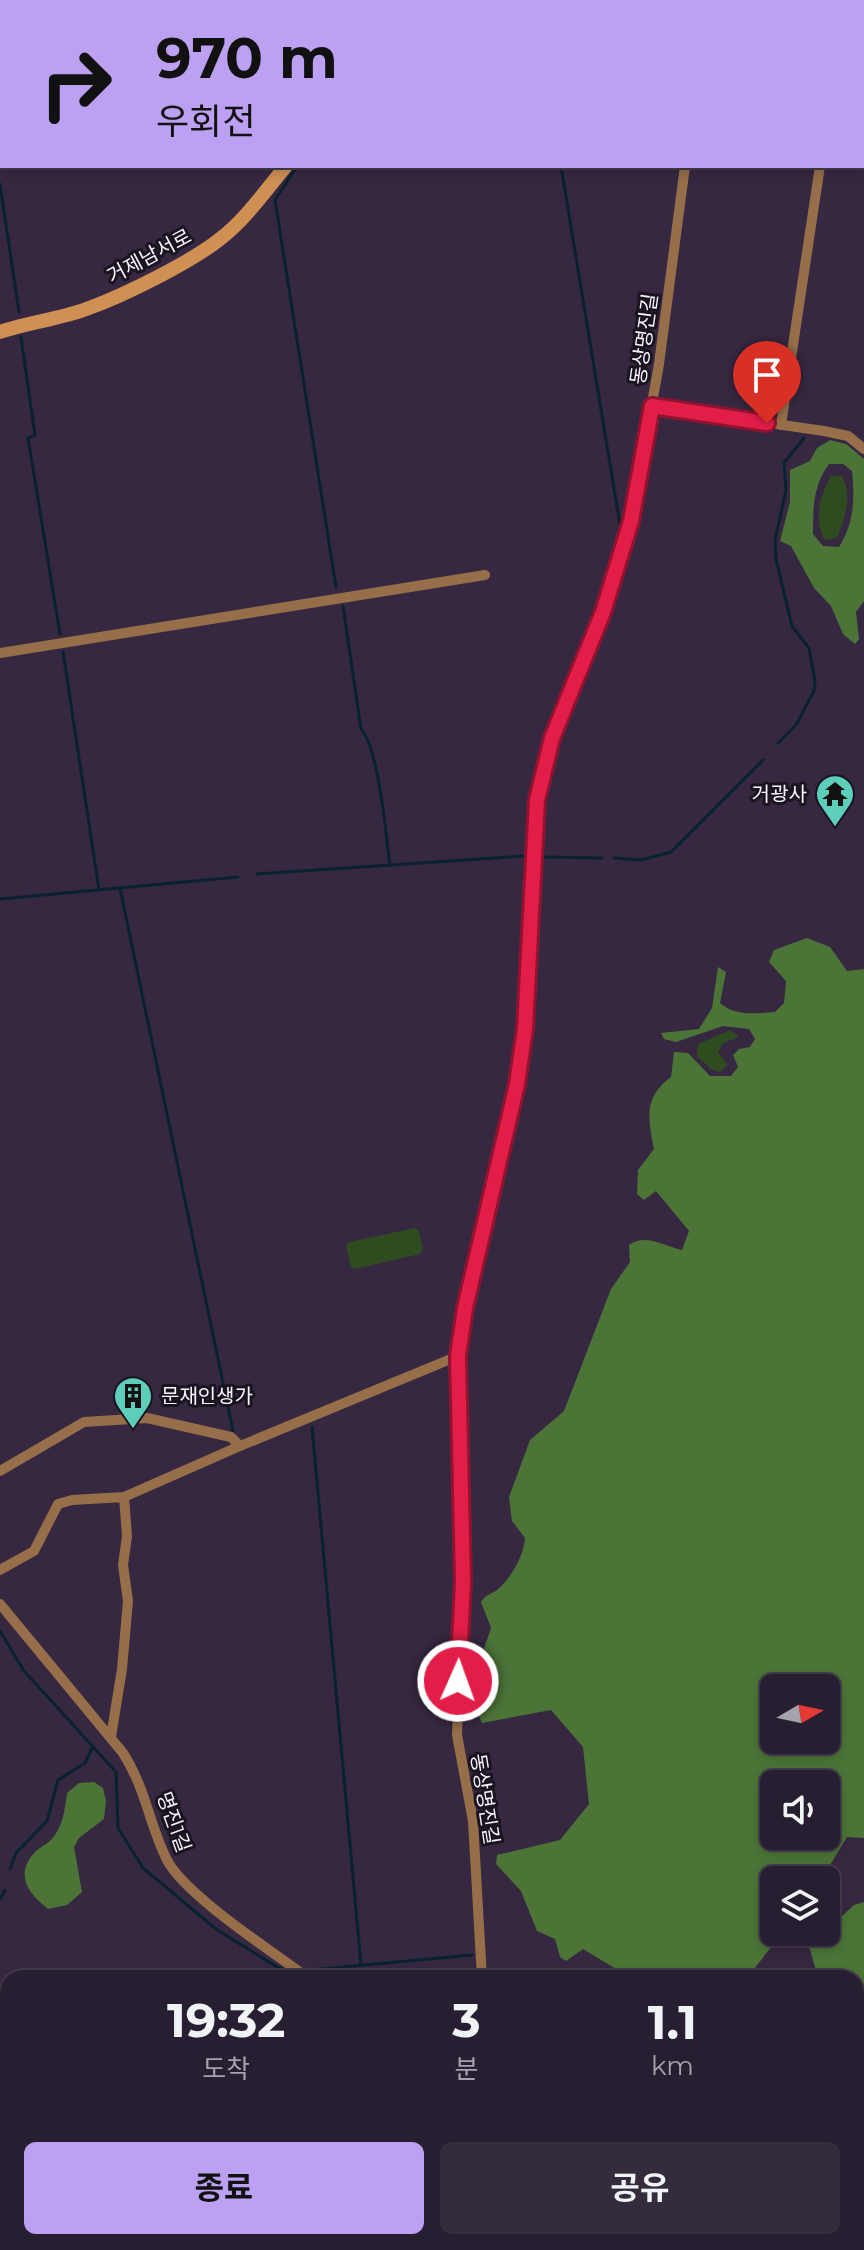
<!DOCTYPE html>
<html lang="ko">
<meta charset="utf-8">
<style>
:root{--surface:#281e31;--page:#342b3d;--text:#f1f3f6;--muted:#a5a2ab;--line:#443c4d;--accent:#bca0f2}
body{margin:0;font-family:Montserrat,"Noto Sans KR",sans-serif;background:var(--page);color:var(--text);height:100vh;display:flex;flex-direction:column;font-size:30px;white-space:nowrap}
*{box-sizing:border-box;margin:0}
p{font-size:26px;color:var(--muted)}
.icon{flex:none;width:44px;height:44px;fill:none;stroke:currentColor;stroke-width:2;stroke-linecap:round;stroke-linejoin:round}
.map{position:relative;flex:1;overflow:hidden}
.side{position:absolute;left:0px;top:1970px;width:864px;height:280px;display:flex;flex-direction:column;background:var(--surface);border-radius:24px 24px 0 0;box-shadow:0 4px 12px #0003,0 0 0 2px var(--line)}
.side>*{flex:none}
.hud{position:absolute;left:0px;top:0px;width:864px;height:168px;box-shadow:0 4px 12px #0003,0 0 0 2px var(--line);background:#bca0f2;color:#111;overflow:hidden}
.needle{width:52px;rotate:81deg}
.fabs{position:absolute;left:760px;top:1674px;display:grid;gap:16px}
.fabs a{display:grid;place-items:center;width:80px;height:80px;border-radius:12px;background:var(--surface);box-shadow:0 4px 12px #0003,0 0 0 2px var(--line);font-size:40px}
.pin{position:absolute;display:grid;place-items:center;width:68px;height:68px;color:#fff;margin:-82px -34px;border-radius:50% 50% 50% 0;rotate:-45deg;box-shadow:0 0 8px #0007}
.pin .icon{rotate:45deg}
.me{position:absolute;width:88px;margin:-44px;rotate:2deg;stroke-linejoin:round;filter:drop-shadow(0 0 6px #0008)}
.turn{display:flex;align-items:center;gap:28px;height:168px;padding:0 24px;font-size:36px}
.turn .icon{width:104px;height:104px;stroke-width:2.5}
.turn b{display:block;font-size:56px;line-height:68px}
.eta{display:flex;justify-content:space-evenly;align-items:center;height:136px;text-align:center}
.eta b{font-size:48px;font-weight:700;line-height:56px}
.button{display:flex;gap:16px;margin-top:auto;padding:16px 24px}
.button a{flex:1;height:92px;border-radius:12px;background:var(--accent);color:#111;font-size:32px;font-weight:700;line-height:92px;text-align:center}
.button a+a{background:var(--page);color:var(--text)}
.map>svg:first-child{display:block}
.green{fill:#2f4b20}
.forest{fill:#4c7437;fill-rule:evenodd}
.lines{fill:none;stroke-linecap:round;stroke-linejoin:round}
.stream{stroke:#09222f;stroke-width:3}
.street{stroke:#966e49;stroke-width:10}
.secondary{stroke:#d09054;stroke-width:14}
.route-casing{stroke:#92132f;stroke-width:20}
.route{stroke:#e11d48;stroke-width:14}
.labels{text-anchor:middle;stroke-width:6;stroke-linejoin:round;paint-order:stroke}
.street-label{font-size:20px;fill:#f9f2ff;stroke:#1a141f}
.poi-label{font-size:20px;fill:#f9f2ff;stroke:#1a141f;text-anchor:end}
</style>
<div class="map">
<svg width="864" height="2250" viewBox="0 0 864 2250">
<rect width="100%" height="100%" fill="#362841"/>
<!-- green -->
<path class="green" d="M831,476H842C853,496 845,518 837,538L825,540C813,520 820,495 831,476Z
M731,1030L739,1037L723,1043L718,1052L728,1065L720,1072L712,1070L697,1056L698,1044Z
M415,1228L419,1231L423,1249L420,1254L355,1269L351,1267L346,1246L349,1242Z
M856,2106L864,2108V2222L856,2221Z
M856,2231L864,2232V2250H779V2242H856Z"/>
<!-- forest -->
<path class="forest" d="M830,440L846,444L864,459V601L856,612L859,639L855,644L843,634L831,606L814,588L791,546L780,541L790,502V470L810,461L817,448ZM829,464H843L852,471C855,500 854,523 839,547L823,546L813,534C813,509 813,485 829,464Z
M807,938L830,947L847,971L864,969V1838L847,1837L821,1880H774V1932H783L747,1978H631L583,1949L566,1961L560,1957L555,1939L537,1931L521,1891L496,1864L497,1855L560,1840L589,1804L583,1747L551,1710L482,1723C467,1693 481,1658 491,1628L481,1602C486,1594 490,1595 497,1590C511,1579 524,1555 525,1538L512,1521L509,1497L530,1440L564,1411L611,1289L630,1262L629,1245C645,1233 664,1246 682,1250L689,1231L656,1191L644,1200L637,1194L638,1170L654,1149C648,1119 643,1098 671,1077L674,1052L688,1053L710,1076H731L738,1067L733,1055L739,1049L750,1047L755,1039L749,1029L723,1026L676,1042L664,1039L661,1033L699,1029L712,1008L718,967L726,972L720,1003C736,1017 756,1013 775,1012L784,1003L786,981L769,962L774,950ZM774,1688H826V1740H774ZM826,1784V1836H774V1784Z
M94,1782L103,1788L106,1801L104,1819L79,1838L74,1847L82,1892L67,1905L48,1909C28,1893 14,1875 35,1852C40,1847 46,1845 51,1840C63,1827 65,1809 67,1793L79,1783Z
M864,1902V2097L856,2094V1996L861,1991L856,1985V1978L847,1974L816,1971L809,1946L854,1905Z"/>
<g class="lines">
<!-- stream -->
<path class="stream" d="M291,2L292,0
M297,166L275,200L336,587
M561,166L620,525
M0,184L19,312
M21,337L35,435L28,438L60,634
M343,606L361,729C379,748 386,837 390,866
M63,652L99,890
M778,743L796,725L814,691L815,681L809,648L792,626L776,559L775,540L786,490L784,463L804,438
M545,857L602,858
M614,858L641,860L671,852L763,760
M257,874L523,856
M120,888L233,1431
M0,899L238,877
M312,1427L361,1965
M0,1631L24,1671L116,1772L118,1828L143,1868L216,1929L277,1967L285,1978
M10,1869L16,1853L47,1821L58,1780L85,1763L92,1748
M0,1899L5,1890
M278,1967L289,1972
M311,1970L472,1955
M0,2027L8,2029
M0,2222L8,2175
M337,2242L342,2250
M283,2250L284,2242"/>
<!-- street -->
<path class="street" d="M378,0L381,2
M495,0L497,2
M427,2L432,0
M446,2L448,0
M703,2V0
M862,46H864
M652,406L824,431L848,436L864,449
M781,425L820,166
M0,653L485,575
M0,1471L84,1422L147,1418L231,1437L240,1446L458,1356
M0,1570L34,1551L58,1504L72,1500L124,1497L240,1446
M0,1604L123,1753C146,1789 149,1824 167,1860C185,1895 273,1952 308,1978L363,1974V1978
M111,1737L122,1669L128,1601L123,1565L127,1536L124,1497
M482,1978L473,1821L457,1735L463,1582L458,1356L465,1308L501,1158L525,1029L540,782L552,738L603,612L631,521L659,364L685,166
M0,2033L8,2034
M489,2250L495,2242"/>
<!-- secondary -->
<path class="secondary" d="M417,0L419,2
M390,2L391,0
M0,332C29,322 61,319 89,308C125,295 191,262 220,239C246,219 265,191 286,166"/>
</g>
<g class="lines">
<defs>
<path id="route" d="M458,1681L463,1582L458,1356L465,1308L517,1084L525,1029L537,800L552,738L603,612L631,521L652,406L767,423"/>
</defs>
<!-- route casing -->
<use href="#route" class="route-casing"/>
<!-- route -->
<use href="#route" class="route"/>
</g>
<!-- icons -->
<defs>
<symbol id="temple-pin" viewBox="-11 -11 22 30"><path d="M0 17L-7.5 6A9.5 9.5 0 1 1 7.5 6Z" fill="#5dceb9" stroke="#1a141f"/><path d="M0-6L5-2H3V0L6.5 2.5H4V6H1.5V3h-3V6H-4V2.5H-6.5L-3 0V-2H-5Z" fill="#111"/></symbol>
<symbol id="building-pin" viewBox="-11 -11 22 30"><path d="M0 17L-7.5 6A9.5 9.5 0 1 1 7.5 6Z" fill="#5dceb9" stroke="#1a141f"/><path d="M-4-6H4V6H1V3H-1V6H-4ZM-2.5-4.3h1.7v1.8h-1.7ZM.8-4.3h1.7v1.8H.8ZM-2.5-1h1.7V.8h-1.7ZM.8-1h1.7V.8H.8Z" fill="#111"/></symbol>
</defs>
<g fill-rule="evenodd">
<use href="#temple-pin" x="813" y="772" width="44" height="60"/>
<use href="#building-pin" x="111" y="1374" width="44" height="60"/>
</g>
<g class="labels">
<!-- street labels -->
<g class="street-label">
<text transform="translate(149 256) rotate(-28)" y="7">거제남서로</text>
<text transform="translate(644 339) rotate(-82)" y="7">동상명진길</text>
<text transform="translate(485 1799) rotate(81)" y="7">동상명진길</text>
<text transform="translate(174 1822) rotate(70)" y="7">명진1길</text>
</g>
<!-- poi labels -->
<g class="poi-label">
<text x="807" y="801">거광사</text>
<text x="161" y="1403" text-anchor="start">문재인생가</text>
</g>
</g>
</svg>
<div class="fabs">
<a><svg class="needle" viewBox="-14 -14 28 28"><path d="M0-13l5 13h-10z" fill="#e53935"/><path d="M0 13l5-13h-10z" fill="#a5a2ab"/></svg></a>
<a><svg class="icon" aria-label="sound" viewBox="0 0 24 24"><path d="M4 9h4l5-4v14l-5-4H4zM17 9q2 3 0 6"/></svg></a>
<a><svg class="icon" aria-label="layers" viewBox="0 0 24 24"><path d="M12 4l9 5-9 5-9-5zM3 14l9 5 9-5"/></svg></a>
</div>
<div class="pin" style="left:767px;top:423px;background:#d93025"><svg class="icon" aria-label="arrive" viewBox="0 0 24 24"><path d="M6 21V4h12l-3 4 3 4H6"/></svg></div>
<svg class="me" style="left:458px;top:1681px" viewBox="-20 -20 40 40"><circle r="17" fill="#e11d48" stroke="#fff" stroke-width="3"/><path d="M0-11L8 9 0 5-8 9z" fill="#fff"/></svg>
<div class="hud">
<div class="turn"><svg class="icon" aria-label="right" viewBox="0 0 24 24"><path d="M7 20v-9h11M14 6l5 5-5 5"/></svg><div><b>970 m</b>우회전</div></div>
</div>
<section class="side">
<div class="eta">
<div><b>19:32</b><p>도착</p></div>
<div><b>3</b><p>분</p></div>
<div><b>1.1</b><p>km</p></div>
</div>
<div class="button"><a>종료</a><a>공유</a></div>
</section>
</div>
